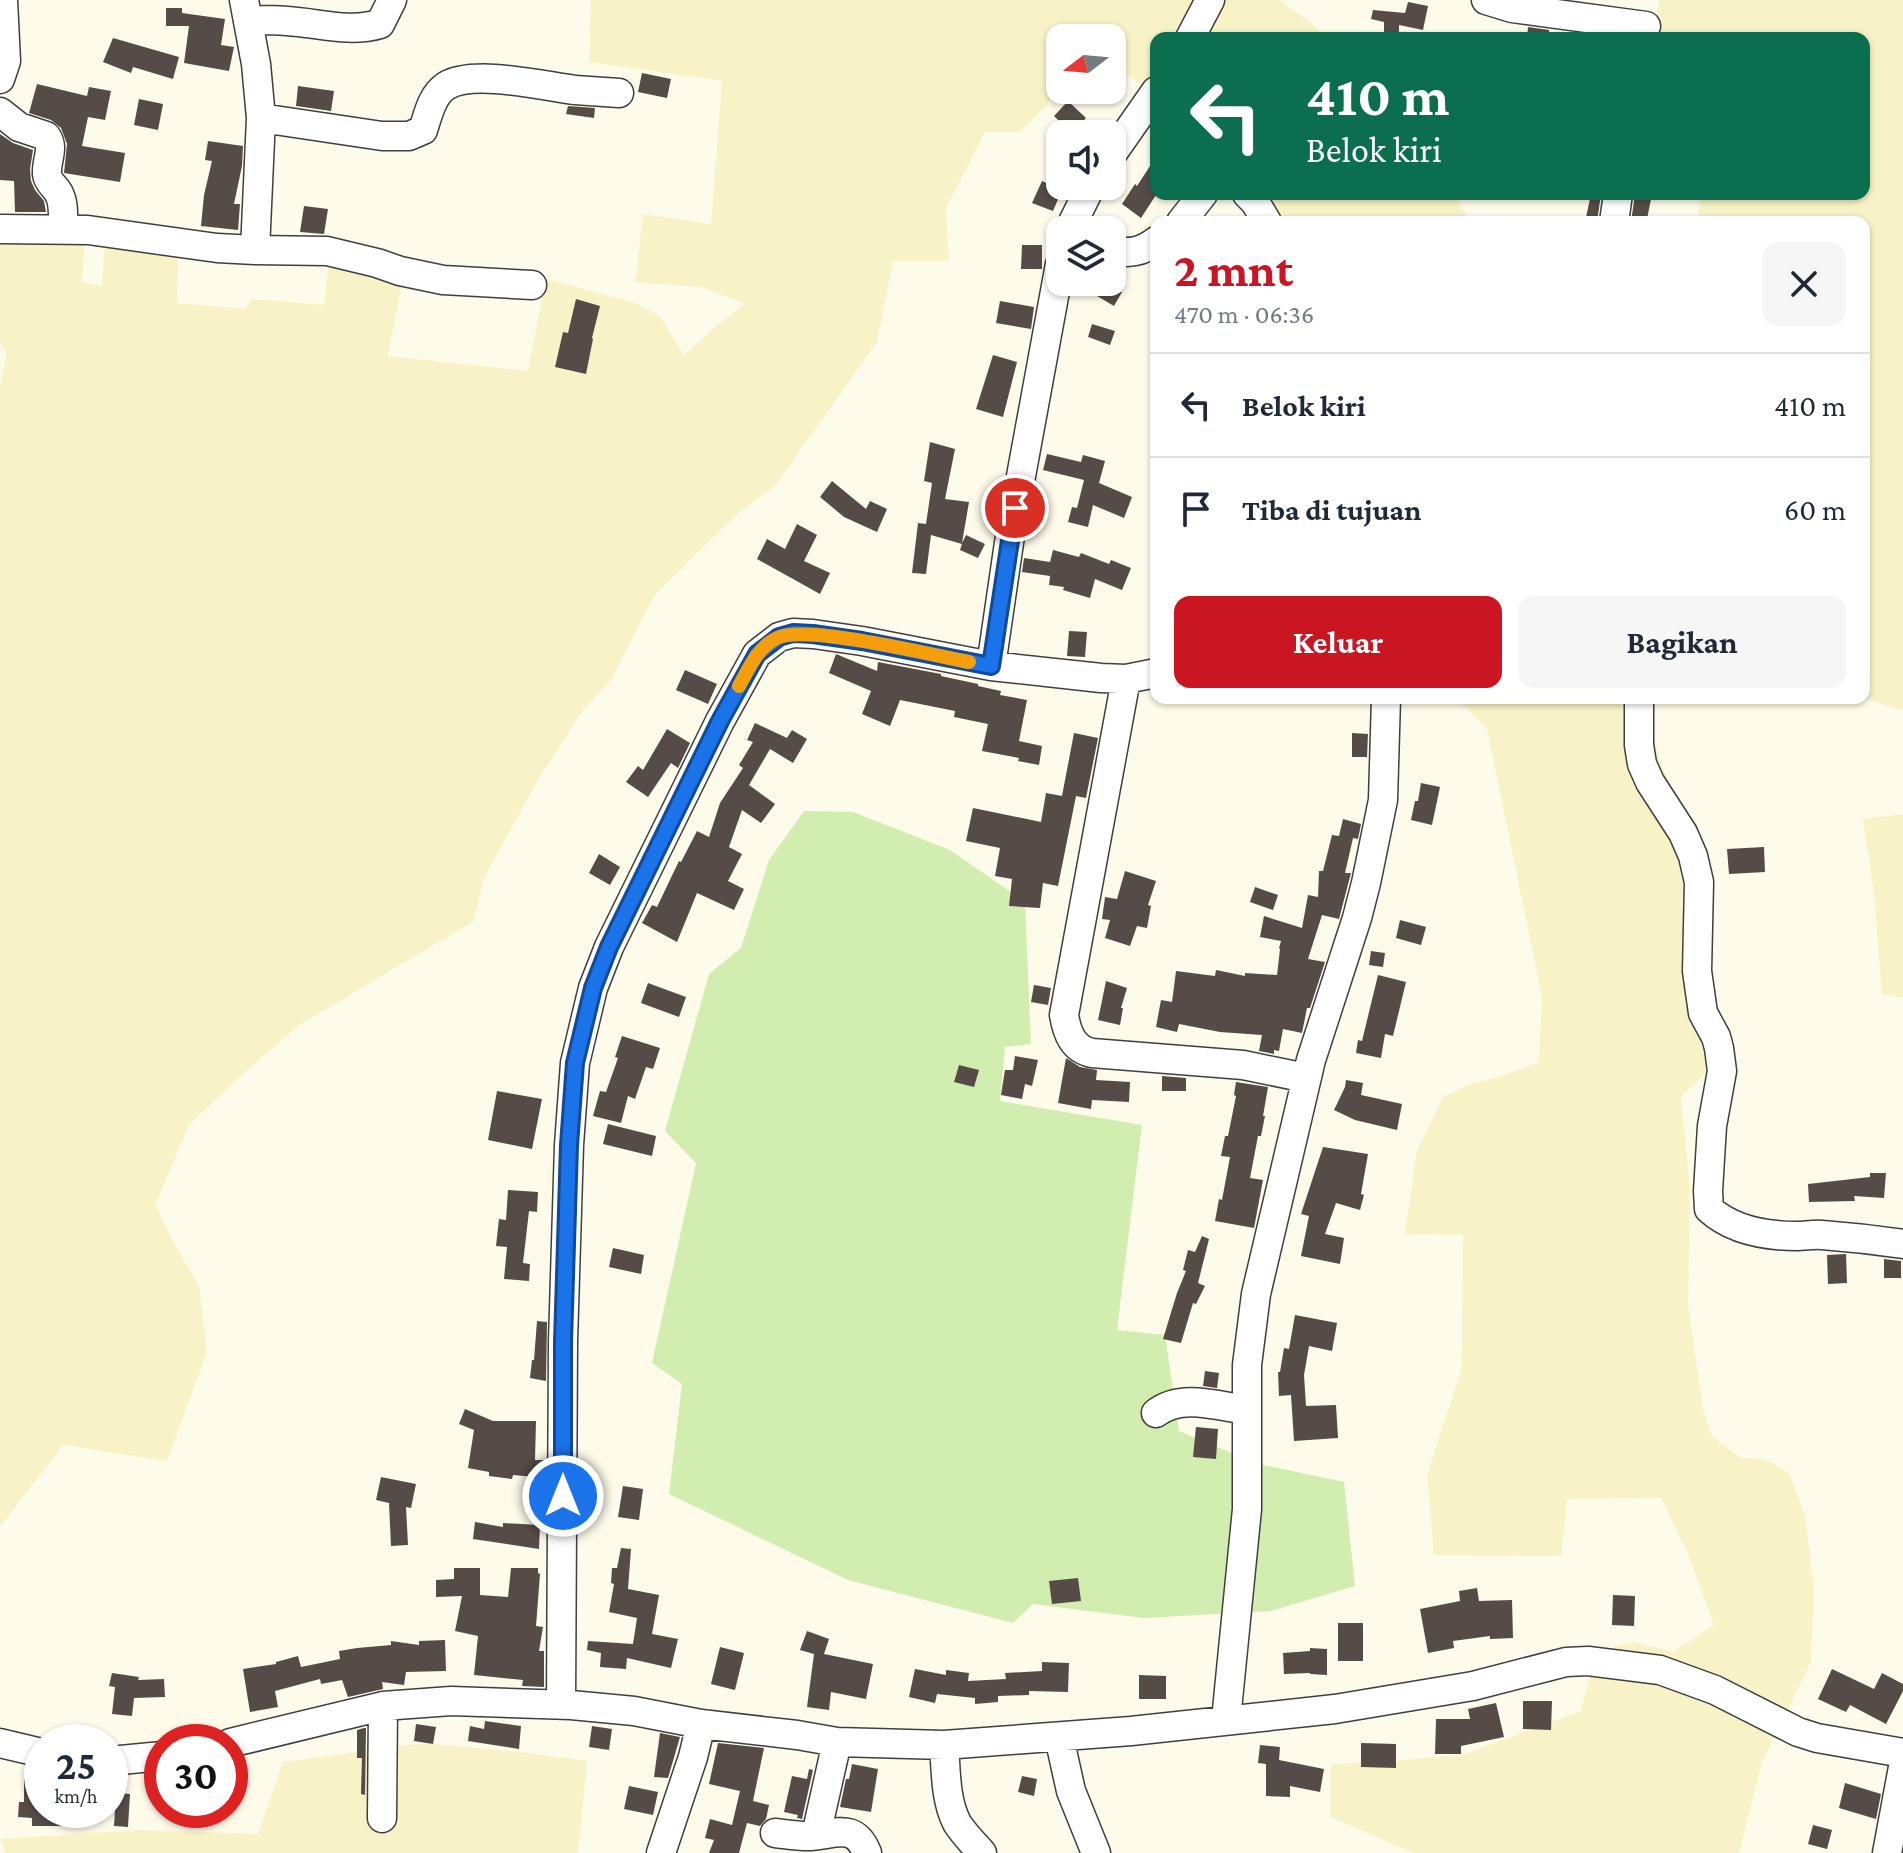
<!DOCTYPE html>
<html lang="id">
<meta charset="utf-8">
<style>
:root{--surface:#fff;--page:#f6f6f7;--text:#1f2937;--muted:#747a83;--line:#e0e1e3;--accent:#c91622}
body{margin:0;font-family:"Crimson Pro",serif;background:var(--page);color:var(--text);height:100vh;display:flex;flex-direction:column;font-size:30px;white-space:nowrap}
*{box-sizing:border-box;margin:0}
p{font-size:26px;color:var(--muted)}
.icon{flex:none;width:44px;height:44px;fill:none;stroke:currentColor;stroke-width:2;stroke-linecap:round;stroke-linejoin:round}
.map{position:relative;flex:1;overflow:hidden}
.side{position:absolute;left:1150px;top:216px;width:720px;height:488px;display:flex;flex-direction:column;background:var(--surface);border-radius:16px;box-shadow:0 2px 6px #0004}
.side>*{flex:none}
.guide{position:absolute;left:1150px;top:32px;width:720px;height:168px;border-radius:16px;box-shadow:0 2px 6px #0004;background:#0b6e4f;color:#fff;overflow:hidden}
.needle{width:52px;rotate:254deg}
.controls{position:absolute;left:1046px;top:24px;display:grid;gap:16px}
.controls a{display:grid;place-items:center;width:80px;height:80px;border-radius:16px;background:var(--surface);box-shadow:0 2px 6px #0004;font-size:40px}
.speed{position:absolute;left:24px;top:1724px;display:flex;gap:16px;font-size:40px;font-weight:700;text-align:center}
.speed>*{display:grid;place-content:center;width:104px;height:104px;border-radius:50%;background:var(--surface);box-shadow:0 2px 6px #0004;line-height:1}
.speed small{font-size:20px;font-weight:400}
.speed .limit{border:12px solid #d22;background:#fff;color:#111}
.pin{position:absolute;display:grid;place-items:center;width:68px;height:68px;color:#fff;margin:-34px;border:4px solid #fff;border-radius:50%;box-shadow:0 2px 8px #0007}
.me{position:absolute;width:88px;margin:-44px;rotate:0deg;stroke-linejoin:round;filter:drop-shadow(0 0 6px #0008)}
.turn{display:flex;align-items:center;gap:28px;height:168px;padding:0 24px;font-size:36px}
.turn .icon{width:104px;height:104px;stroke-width:2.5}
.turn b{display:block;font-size:56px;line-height:68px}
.round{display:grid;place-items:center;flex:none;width:84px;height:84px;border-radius:16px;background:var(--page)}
.headline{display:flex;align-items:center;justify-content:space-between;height:136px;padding:0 24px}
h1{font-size:48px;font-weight:700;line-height:60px;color:var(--accent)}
.button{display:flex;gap:16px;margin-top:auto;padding:16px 24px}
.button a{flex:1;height:92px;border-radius:16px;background:var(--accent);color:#fff;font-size:32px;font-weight:700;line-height:92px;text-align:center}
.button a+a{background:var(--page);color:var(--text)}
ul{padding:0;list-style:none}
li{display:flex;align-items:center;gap:24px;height:104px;padding:0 24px;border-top:2px solid var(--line)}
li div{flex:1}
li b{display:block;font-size:30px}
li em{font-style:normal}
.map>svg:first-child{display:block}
.farmland{fill:#f8f3c7}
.green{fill:#d1edb0}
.building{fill:#554c47}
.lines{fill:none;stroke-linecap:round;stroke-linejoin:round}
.minor-casing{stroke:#3f3f3f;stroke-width:31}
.minor{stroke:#fff;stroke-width:28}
.route-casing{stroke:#114b97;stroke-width:20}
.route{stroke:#1a73e8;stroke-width:14}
.slow{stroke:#f59e0b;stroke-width:14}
</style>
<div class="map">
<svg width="1903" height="1853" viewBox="0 0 1903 1853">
<rect width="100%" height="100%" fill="#fffbea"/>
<!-- farmland -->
<path class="farmland" d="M591,0H1280L1315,26L1325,38H1156V96L1112,64V38H1060V88L1046,106L1019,132H985L946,208L949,261H893L877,342L775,486L737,514L654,596L611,680L583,710L538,780L484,878L474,921L298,1026L247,1070L189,1125L155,1205L175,1245L199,1286L207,1352L167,1461L63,1445L0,1527V387L7,354L0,343V236L85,240L82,282L102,286L105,241L178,250L177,303L245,309L252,299L324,305L331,242L406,260L388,356L528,371L546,279L636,303L660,316L684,355L716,326L745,304L701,287L635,282L643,214L711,224L722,81L589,62Z
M1660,0H1903V711L1864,698V222H1697L1701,194H1864V38H1659L1652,31Z
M1273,194H1455L1461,208L1471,222H1269Z
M1460,698H1643L1661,763L1682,816L1714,1065L1681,1097L1690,1190L1688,1305L1703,1410L1712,1436L1741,1458L1765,1459L1789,1473L1805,1515L1814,1589L1811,1662L1762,1762L1739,1853H1414L1330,1817L1331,1764L1384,1762L1465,1754L1581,1711L1596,1653L1633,1642L1673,1652L1714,1625L1688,1554L1661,1498L1567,1499L1561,1556L1434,1555L1427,1475L1462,1367L1463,1235L1405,1234L1417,1150L1443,1097L1468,1085L1499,1077L1539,1062L1542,997L1487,729L1461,703Z
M1903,814V998L1882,994L1874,894L1863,819Z
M422,1743L521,1752L587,1761L578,1853H6L1,1839L141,1830L258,1834L283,1762Z"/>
<!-- green -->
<path class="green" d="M804,811L853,812L950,850L1025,902L1031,1044L1005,1047L1000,1101L1142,1125L1117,1330L1165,1335L1179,1431L1259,1464L1344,1482L1355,1586L1271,1611L1143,1618L1033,1604L1013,1623L848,1580L669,1494L682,1384L652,1363L696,1163L665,1131L709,974L741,948L769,860Z"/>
<!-- building -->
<path class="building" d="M1408,2L1428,6L1423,30L1399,25V34L1384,33V22L1371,19L1373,10L1405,13Z
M166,8H182V13L225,19L221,45L234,47L229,71L184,63L189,26H166Z
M1528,27L1549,30V38H1527Z
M113,38L179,57L173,79L133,67L131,73L103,62Z
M642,73L671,79L667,98L638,92Z
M37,84L87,96L89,87L111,91L105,120L88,117L82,146L125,153L120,182L64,173L67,144L61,128L51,120L29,113Z
M298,86L334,91L331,111L296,106Z
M139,99L163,104L158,130L134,125Z
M1068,101L1086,118L1072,133L1054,116Z
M568,106L595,108L594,118L566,114Z
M0,134L13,143L33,150L30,169L31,181L35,190L44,201L46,212H15L14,181L0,180Z
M208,141L243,146L242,166L234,204H240L238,230L201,226L204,195L212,161L205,160Z
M1156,157V195L1141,218L1122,204L1135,184L1137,186Z
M1042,181L1062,190L1053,211L1032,203Z
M1591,194H1601L1597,222H1585Z
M1635,194H1652L1647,219H1643L1642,222H1631Z
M304,206L328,209L324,234L300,232Z
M1022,245H1042V269H1021Z
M1098,282H1104L1122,292L1114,306L1092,293Z
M576,299L600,306L592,338L593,339L586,374L555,367L563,332L568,333Z
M1000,301L1034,307L1031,329L996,323Z
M1092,324L1115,331L1110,345L1088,337Z
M993,355L1017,362L1003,417L976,409Z
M930,442L955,449L945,499L969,502L962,543L966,535L985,544L978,558L960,550L962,544L931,535L926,574L912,573L918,523L926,524L932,483L924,481Z
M1047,454L1081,462L1083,455L1105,461L1099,483L1132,497L1124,518L1093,505L1088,527L1068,522L1072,507L1077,508L1084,480L1043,470Z
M832,481L866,509L870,501L887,509L877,532L844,517L820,497Z
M797,524L817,535L804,561L830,573L820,594L757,559L767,539L785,549Z
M1053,550L1079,557L1081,553L1109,564L1111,560L1131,568L1122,590L1095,579L1090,598L1063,590L1064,587L1049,585L1050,576L1022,572L1024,558L1050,562Z
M1069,631L1087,632L1085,657L1067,656Z
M836,654L877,671L878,662L941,674V676L978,684V686L1001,691L1000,695L1027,700L1019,741L1042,746L1039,765L1018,761L1019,758L982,751L988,724L954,717L955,711L900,700L890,726L862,714L871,691L829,673Z
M685,670L717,684L708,704L676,690Z
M755,723L787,738L792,730L807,739L793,763L770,749L749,785L775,804L761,823L742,810L729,847L742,854L728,881L744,889L734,910L697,893L677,942L642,923L652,905L657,907L679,861L681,862L697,831L709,837L720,803L743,768L739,765L753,742L747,740Z
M667,729L690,743L678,768L671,763L648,797L626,782L638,766L643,770Z
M1074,733L1098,738L1086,798L1076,796L1058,886L1043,883L1040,908L1009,906L1012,879L995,876L1000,848L966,841L973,808L1041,822L1046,793L1062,796Z
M1352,733L1368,734L1367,757H1352Z
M1421,783L1440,787L1432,825L1411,820L1415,801H1418Z
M1343,819L1361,824L1358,839L1353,838L1345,873H1351L1339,919L1322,915L1308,959L1325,962L1310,1008H1307L1302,1033L1283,1029L1279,1051L1274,1050V1054L1259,1051L1262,1035L1220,1032L1179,1024L1177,1032L1156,1027L1161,1000L1172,1002L1176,971L1215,976L1216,970L1245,976V973L1277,975L1280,949L1279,948L1281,941L1260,937L1264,916L1302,928L1308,895L1318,897L1319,871H1323L1332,835L1339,836Z
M1764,847L1765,872L1729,874L1727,849Z
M599,854L620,867L610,885L589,873Z
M1125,871L1156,881L1148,905L1151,906L1147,928L1137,926L1130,946L1105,938L1110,920L1102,919L1105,897L1117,899Z
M1255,887L1278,895L1273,910L1250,902Z
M1400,920L1426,927L1421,945L1396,938Z
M1371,951L1385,953L1383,967L1369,965Z
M1378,975L1406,982L1393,1036L1385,1034L1381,1058L1356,1053L1358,1040L1362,1041Z
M1106,981L1127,988L1121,1008H1123L1120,1025L1098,1020Z
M648,983L686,997L679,1017L641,1003Z
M1034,985L1051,988L1048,1005L1031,1002Z
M622,1036L660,1048L653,1069L646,1067L635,1099L628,1096L621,1123L593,1116L600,1091L606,1092L618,1058L615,1057Z
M1015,1056L1038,1060L1032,1086L1025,1084L1022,1099L1001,1095L1005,1070H1013Z
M1066,1058L1080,1067L1097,1070L1096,1080L1130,1082L1129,1102L1092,1100L1091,1109L1058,1103Z
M959,1065L979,1070L974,1087L954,1082Z
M1162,1076L1186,1078V1091H1162Z
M1346,1080L1363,1083L1361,1095L1402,1104L1397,1130L1355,1120L1334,1110L1345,1087Z
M1236,1082L1268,1087L1263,1116H1265L1261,1136H1258L1250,1178L1263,1180L1254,1228L1215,1221L1219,1199L1222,1200L1230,1157L1221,1156L1225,1136H1228L1236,1096L1234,1095Z
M497,1091L542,1099L532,1149L488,1140Z
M608,1124L656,1136L652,1156L603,1144Z
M1323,1147L1368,1154L1361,1194L1364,1195L1360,1210L1336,1203L1325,1234L1344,1238L1340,1264L1301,1256L1309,1216L1301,1214Z
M1870,1173H1886L1884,1198L1854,1196L1855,1201L1809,1202L1808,1184L1870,1177Z
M508,1190L538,1192L537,1212L529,1211L523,1263L530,1264L529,1281L504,1279L507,1247L496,1246L499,1219L506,1220Z
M1202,1236L1209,1239L1198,1283L1205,1286L1196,1304L1193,1303L1181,1343L1163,1339L1177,1293L1186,1271L1183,1270L1188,1250L1195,1252Z
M613,1248L644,1255L641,1274L609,1267Z
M1846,1254L1847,1283L1828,1284L1827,1255Z
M1884,1259L1901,1261V1278H1884Z
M1295,1315L1337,1323L1332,1351L1309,1346L1304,1375L1306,1406L1336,1405L1338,1438L1294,1441L1291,1395L1279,1396L1278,1372H1280L1284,1348L1289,1349Z
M537,1321L547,1322L546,1381L530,1378L532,1360H534Z
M1205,1371L1219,1373L1217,1388L1203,1386Z
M465,1409L493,1421H536L535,1460H545V1478L513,1475L512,1479L489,1476V1472L468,1468L474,1430L459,1424Z
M1196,1427L1218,1429L1216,1459L1193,1457Z
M381,1477L416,1484L411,1508L406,1507L408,1545L391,1546L389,1503L376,1500Z
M623,1486L643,1489L639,1520L618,1517Z
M475,1522L503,1527V1523L540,1525L539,1549L473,1539Z
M621,1548L631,1549L628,1589L659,1595L652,1634L678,1639L671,1668L627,1658L626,1669L600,1667L601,1653L587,1650L588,1641L633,1644L637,1618L609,1612L614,1584L611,1583L612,1568H617Z
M454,1568H480V1595L508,1597L511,1568H538V1573L540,1574L536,1626L543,1627L539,1651H544V1687L522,1686L523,1680L474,1675L478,1636L455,1631L462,1596L436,1597V1580L454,1579Z
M1078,1578L1081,1601L1052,1604L1049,1581Z
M1477,1588L1479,1601L1512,1600L1513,1638L1490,1639V1636L1453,1641L1454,1648L1428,1653L1420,1609L1460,1601L1459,1591Z
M1613,1595L1635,1596L1634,1626L1612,1625Z
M1338,1623H1363V1661H1338Z
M807,1631L829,1639L824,1654L873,1664L866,1699L831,1692L829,1710L807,1707L814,1654L800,1650Z
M445,1640L446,1671L406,1672L404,1685L382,1682L383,1689L348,1697L342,1680L321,1684L320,1679L275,1691L278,1707L250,1712L243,1669L276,1664V1662L298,1656L301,1667L340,1659L339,1651L357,1648L391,1645V1641L419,1645V1641Z
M720,1647L744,1653L735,1690L711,1684Z
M1310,1648L1327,1649V1675L1310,1674V1673L1284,1674L1283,1653L1310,1651Z
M1042,1662L1069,1663L1068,1692L1029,1691V1695L998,1696V1702L975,1704V1698L937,1694L935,1703L909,1697L915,1669L946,1675V1670L969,1673L968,1681L1006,1679L1005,1673L1042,1671Z
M1832,1669L1874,1689L1882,1673L1903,1684V1691L1886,1724L1850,1705L1846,1712L1818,1699Z
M112,1673L139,1677L138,1680L164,1679L165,1697L134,1698L132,1716L112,1714L115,1687L109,1686Z
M1139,1675L1166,1676V1699H1139Z
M1523,1701H1552L1551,1730L1523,1729Z
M1496,1703L1504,1737L1461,1746V1754H1435L1436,1719H1470L1468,1709Z
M485,1721L521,1726L519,1749L468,1741L470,1726L484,1729Z
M416,1724L436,1727L433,1744L414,1741Z
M592,1726L612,1729L609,1750L589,1747Z
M364,1728H366L365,1795L361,1794L362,1758H357V1730Z
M660,1733L680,1737L668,1778L654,1777Z
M718,1743L764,1748L753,1801L769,1805L766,1819L760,1826L747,1823L739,1853H709L714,1840L705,1838L710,1819L732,1825L740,1791L709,1784Z
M1361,1743L1396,1744V1768L1361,1767Z
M1260,1745L1280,1747L1279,1760L1324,1769L1320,1792L1290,1786V1797L1266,1796V1764L1258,1763Z
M852,1764L878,1769L871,1812L840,1807L846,1779H849Z
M809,1769L813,1770L802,1819L797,1818L798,1815L784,1812L792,1776L807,1779Z
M1022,1776L1037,1779L1034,1796L1018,1792Z
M24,1777L42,1778V1810H86V1826H32V1818L18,1817L19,1802H24Z
M1845,1783L1881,1794L1876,1819L1839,1808Z
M629,1786L658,1792L653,1815L624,1809Z
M116,1793L130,1794L128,1827L114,1826Z
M1813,1825L1832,1830L1827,1849L1808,1844Z"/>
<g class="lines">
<defs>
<path id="minor" d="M1486,0L1512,8L1646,26
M249,20C261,20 274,20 287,21C319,23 349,33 380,24L392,0
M1190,38L1210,0
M0,79L6,61L3,0
M0,112L19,127L46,136C55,148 46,160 47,174C48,184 57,187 60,196C64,205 63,218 63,229
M261,118L382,136H409L423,130C428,115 432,95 446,86C473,69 544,86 575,90C590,91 604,92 619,93
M1112,154L1156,91
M1247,194L1255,202L1267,222
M1181,222L1203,194
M1614,222L1618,194
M0,229L88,230L217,248L255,250L261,118L256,64L244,0
M1069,230L1091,186
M255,250L327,251L377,263L400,271L443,280L532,285
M1112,250C1129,254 1142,252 1156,241
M991,666L1010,536L1060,264
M1126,679L1064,1015C1067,1033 1073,1049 1092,1053L1243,1065L1306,1078
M1639,698V745L1642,764L1650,782L1683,833L1693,856L1699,882L1697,971L1703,1013L1716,1037L1719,1048L1722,1071L1712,1126L1708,1191L1709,1209C1732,1230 1767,1236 1797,1236C1805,1236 1814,1234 1822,1235C1849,1237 1876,1240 1903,1244
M1156,1413C1181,1393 1218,1406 1247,1410
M561,1704L563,1342L569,1145L575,1063L593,988L609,947L720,721L757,654L779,637L793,633L813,634L862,641L991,666L1101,678L1126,679L1156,673
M1226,1720L1247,1509V1365L1256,1294L1311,1060L1357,918L1366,883L1383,800L1386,698
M1059,1737L1071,1791L1096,1853
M0,1743L42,1753
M230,1743L383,1706L451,1701L571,1705L634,1711L701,1724L797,1735L837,1742L944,1745L1131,1731L1335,1709L1473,1686L1566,1662L1588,1661L1660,1670L1715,1690L1798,1732L1817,1738L1903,1753
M944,1745C946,1770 945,1800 957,1823C964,1834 973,1843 982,1853
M110,1761L162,1756
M382,1818L383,1706
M775,1833C785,1834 796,1836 807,1836C833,1836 854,1820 867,1853
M816,1835L837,1742
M661,1853L693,1757L701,1724
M1887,1853L1903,1767"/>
</defs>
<!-- minor casing -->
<use href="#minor" class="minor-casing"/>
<!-- minor -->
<use href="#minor" class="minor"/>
</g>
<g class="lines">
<defs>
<path id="route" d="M563,1496V1342L569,1145L575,1063L593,988L609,947L720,721L757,654L779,637L793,633L813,634L862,641L991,666L1015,508"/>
</defs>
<!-- route casing -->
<use href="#route" class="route-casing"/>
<!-- route -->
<use href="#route" class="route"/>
<!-- slow -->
<path class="slow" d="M739,686C749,668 758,647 777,638C806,624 932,655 969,662"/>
</g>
</svg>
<div class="controls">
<a><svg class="needle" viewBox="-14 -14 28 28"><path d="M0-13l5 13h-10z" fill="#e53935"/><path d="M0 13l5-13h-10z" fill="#747a83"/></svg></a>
<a><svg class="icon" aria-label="sound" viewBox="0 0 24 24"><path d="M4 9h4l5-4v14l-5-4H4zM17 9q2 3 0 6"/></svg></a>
<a><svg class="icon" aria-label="layers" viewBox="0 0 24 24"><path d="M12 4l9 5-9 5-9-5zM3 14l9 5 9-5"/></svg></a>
</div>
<div class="speed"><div>25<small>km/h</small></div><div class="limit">30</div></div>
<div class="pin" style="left:1015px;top:508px;background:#d93025"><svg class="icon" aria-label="arrive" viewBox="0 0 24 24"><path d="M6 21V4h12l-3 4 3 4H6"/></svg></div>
<svg class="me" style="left:563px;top:1496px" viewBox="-20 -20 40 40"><circle r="17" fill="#1a73e8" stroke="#fff" stroke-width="3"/><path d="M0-11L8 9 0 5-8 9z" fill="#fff"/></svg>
<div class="guide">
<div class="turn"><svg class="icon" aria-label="left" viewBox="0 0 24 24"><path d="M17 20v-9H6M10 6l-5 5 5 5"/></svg><div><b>410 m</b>Belok kiri</div></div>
</div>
<section class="side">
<div class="headline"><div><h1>2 mnt</h1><p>470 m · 06:36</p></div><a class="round"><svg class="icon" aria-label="close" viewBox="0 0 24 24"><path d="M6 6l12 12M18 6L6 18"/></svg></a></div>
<ul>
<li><svg class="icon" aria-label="left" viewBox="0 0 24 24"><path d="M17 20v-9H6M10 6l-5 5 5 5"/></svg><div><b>Belok kiri</b></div><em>410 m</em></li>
<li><svg class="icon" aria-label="arrive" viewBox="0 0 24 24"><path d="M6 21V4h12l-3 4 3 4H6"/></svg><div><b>Tiba di tujuan</b></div><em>60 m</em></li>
</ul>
<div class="button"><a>Keluar</a><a>Bagikan</a></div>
</section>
</div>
